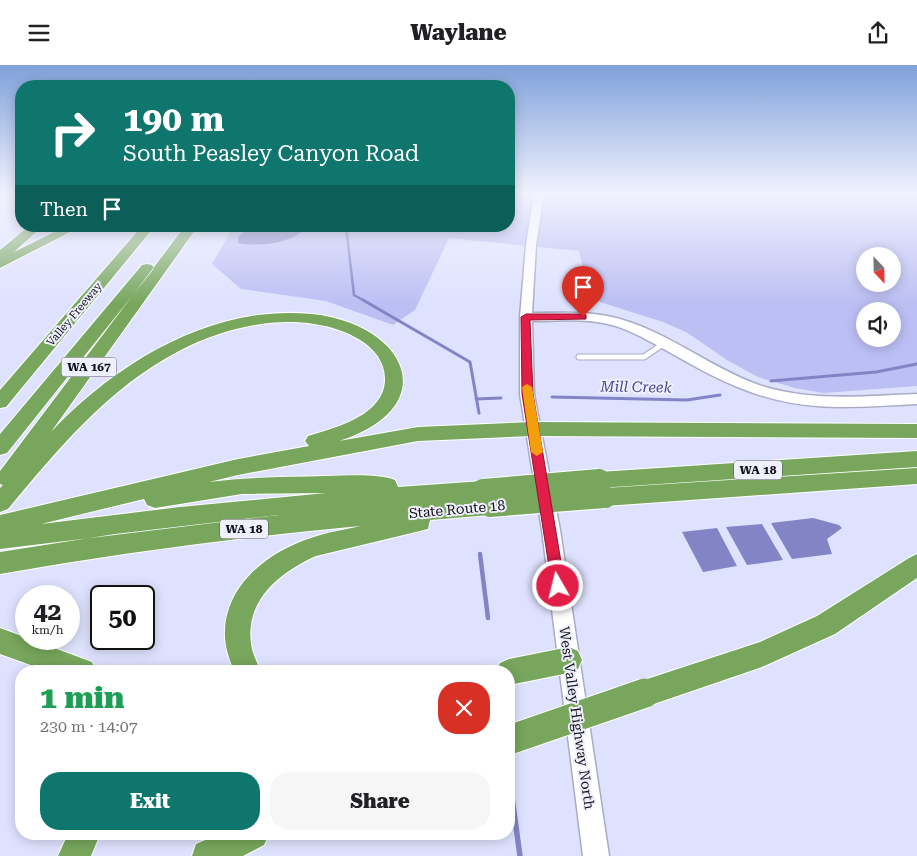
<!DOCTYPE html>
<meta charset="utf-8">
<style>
:root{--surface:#fff;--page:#f6f6f6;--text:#202124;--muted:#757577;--accent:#0f766e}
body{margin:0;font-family:"Roboto Serif",serif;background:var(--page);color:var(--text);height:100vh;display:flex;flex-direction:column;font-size:19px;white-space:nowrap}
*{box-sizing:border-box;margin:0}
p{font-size:16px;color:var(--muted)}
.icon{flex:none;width:28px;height:28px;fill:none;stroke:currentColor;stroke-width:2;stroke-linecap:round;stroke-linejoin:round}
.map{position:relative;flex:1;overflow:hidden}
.panel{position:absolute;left:15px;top:600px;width:500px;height:175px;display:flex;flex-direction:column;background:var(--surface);border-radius:20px;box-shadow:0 2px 12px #0003}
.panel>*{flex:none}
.hud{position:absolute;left:15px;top:15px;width:500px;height:152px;border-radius:20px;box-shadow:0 2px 12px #0003;background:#0f766e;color:#fff;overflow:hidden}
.needle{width:32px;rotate:158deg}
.controls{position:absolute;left:856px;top:182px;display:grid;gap:10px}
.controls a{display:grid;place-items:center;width:45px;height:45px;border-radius:50%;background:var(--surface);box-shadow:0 2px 12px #0003;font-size:25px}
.speed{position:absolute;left:15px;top:520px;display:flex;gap:10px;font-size:25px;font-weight:700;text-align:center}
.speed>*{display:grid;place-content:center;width:65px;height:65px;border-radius:50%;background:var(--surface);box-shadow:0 2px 12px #0003;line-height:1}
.speed small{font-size:12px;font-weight:400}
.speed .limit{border:2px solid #111;border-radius:8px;background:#fff;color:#111}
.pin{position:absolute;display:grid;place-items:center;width:42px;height:42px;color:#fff;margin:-51px -21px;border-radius:50% 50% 50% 0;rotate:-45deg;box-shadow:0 0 5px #0007}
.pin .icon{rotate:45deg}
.me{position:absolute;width:55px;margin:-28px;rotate:352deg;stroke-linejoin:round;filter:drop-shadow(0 0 4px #0008)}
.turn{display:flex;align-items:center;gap:18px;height:105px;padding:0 25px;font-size:22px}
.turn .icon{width:65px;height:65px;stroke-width:2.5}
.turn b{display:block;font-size:35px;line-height:42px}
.then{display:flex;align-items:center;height:48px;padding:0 25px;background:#0003;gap:10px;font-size:19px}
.round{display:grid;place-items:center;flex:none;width:52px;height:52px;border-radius:20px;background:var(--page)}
.summary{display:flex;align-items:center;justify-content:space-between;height:85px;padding:0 25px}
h1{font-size:30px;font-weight:800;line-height:38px;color:#1e9e55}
.action{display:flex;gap:10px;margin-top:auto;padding:10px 25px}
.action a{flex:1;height:58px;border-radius:20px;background:var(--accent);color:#fff;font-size:20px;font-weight:800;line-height:58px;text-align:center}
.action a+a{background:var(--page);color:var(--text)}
header{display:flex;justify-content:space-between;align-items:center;height:65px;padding:0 25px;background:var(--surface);font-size:22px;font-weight:800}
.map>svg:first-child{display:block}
.green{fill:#bcbff4;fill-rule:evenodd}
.water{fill:#8284c6}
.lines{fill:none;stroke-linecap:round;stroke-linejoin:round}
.stream-far3{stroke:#8284c6;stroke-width:2.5}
.stream-far2{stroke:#8284c6;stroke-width:3}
.stream-far1{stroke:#8284c6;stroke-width:4.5}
.stream{stroke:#8284c6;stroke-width:5.5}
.lane-casing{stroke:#a9abc7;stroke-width:7}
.secondary-casing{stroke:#a9abc7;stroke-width:3}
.highway-casing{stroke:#fff;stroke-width:2}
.lane{stroke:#fff;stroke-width:5}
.secondary{fill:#fff;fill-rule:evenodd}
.highway{fill:#77a65c;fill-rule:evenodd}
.highway-bridge-far1-casing{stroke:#fff;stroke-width:24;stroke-linecap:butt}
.highway-bridge-casing{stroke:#fff;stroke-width:31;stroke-linecap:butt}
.highway-bridge-far1{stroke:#77a65c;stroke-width:22}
.highway-bridge{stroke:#77a65c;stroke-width:29}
.route{fill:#e11d48;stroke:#92132f}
.slow{fill:#f59e0b}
.labels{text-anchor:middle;stroke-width:4;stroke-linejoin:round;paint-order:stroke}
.far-street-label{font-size:11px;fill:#12121c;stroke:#eff0fc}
.shield{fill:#eff0fc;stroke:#54555f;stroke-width:1}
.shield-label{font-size:12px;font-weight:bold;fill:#12121c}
.street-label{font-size:14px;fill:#12121c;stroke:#eff0fc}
.water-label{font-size:15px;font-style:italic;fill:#4b4898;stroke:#eff0fc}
</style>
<header><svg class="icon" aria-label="menu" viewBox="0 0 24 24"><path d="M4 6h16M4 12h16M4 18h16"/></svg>Waylane<svg class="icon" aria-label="share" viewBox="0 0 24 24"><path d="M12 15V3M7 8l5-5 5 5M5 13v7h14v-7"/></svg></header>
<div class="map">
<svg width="917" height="791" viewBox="0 0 917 791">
<rect width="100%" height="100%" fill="#dfe2fe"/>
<!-- green -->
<path class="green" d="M509,128H917V321L823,328L795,323L758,312L727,295L686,267L663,257L600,237L587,221L579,186L449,173L415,245L393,260L326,236L241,224L212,199L234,161H509ZM865,191H892V219H865ZM865,246H892V274H865Z"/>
<!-- water -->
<path class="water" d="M253,161H309C291,179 262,182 238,178L239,171Z
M813,453L839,460L842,463L827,474L832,489L792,494L771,458Z
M762,459L783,495L747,500L726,462Z
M717,463L737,501L703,507L682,467Z"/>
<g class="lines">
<!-- stream-far3 -->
<path class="stream-far3" d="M346,161L354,230L365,236"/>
<!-- stream-far2 -->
<path class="stream-far2" d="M363,235L470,297L479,348
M771,316L876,307L917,299
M552,332L687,335L720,330
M476,334L501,333"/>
<!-- stream-far1 -->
<path class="stream-far1" d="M480,489L488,553"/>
<!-- stream -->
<path class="stream" d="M509,710L520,791"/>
<defs>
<path id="lane" d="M579,292H644L663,279"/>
<path id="secondary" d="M534,128H544L536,180L532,248C558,248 586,246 612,252C665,264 708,302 759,320C811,337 864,331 917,329V339C857,342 806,348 748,326C717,315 689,298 660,282C644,273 626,263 608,259C584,253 557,256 532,256L534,329L560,465L609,791H583L542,465L520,329V252L526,180Z"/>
<path id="highway" d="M29,161H43L14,187L66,161H82L0,203V185Z
M142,161H155L6,342L0,343V325Z
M185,161H198L51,367C116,298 212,239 312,249C406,259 446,341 339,376L418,362L533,357L917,359V373L533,371L418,376L238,410L209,417C248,412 286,412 326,411C347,411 375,408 395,415L398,422L483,416L490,419L493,425L490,431L486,432L498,435L501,441L498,447L490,450L430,455L428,464L420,466L316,491C278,508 242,538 252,584C254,592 258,599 260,606H234C229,593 224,580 225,565C227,518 270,486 311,473C327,467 344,465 360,461C239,472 119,488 0,509V487L115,469L287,449L0,484V450L238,394L309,381L305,376L308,371C330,364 352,359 370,344C379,336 385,326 385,315C386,280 343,263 314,259C269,252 219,265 179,286C108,323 58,384 8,444L0,447V423L3,420L0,419V406ZM326,428L180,442L41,459L144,434L147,440L155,443L242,429Z
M147,199L152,200L154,203L152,206L7,388L0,390V369L142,200Z
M917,386V402L599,423L592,421L589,415L592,409L599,407Z
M917,403V419L605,441L598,438L594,432L598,426L605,423Z
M917,489V513L835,569L762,602L645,642L635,638L631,628L635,618L760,577L817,551L909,493Z
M0,563L92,597L96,606H47L0,589Z
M569,582L578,586L582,595L578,604L569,608L509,620V606H496L500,598L509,594Z
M68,769H100L91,791H58Z
M219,769H269L264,780L243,791H192L196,779Z"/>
</defs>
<!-- lane casing -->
<use href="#lane" class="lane-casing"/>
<!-- secondary casing -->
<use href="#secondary" class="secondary-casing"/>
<!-- highway casing -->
<use href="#highway" class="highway-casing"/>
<!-- lane -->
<use href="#lane" class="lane"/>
<!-- secondary -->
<use href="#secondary" class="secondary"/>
<!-- highway -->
<use href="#highway" class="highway"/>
<defs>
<path id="highway-bridge-far1" d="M483,425L599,415
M490,441L605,432"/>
<path id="highway-bridge" d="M509,675L645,628"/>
</defs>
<!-- highway-bridge-far1 casing -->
<use href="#highway-bridge-far1" class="highway-bridge-far1-casing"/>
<!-- highway-bridge casing -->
<use href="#highway-bridge" class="highway-bridge-casing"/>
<!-- highway-bridge-far1 -->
<use href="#highway-bridge-far1" class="highway-bridge-far1"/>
<!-- highway-bridge -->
<use href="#highway-bridge" class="highway-bridge"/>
</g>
<!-- sky -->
<linearGradient id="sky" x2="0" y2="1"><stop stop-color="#7fa1da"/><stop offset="0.54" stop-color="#f1f2ff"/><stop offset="1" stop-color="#f1f2ff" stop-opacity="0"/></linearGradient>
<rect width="917" height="239" fill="url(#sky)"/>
<!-- route -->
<path class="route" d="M583,249L586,250V254L530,255L533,329L565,521L563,525L558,527L554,525L552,521L522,329L521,252L526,249Z"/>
<!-- slow -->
<path class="slow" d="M527,319L532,322L543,387L537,391L531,387L522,322Z"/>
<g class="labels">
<!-- far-street labels -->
<g class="far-street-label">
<text transform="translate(74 249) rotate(-50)" y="4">Valley Freeway</text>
</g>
<!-- shield labels -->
<g class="shield">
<rect x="61.5" y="292.5" width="55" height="19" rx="4"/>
<rect x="734" y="395.5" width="48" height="19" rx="4"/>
<rect x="220" y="454.5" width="48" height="19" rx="4"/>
</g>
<g class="shield-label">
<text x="89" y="306">WA 167</text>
<text x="758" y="409">WA 18</text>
<text x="244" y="468">WA 18</text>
</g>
<!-- street labels -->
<g class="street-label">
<text transform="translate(457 444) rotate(-5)" y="5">State Route 18</text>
<text transform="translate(577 653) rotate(82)" y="5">West Valley Highway North</text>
</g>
<!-- water labels -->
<g class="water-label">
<text transform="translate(636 322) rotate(1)" y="5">Mill Creek</text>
</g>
</g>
</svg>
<div class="controls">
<a><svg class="needle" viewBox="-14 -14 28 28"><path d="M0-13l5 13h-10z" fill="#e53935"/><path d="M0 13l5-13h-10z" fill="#757577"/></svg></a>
<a><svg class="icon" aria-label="sound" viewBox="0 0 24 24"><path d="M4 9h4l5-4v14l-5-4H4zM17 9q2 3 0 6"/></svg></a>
</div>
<div class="speed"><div>42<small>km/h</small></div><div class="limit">50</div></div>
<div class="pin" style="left:583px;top:252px;background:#d93025"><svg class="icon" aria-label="arrive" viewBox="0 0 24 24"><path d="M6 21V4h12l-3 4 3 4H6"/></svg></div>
<svg class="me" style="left:558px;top:521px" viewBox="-20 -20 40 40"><circle r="17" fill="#e11d48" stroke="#fff" stroke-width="3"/><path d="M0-11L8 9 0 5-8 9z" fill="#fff"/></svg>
<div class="hud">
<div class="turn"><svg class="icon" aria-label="right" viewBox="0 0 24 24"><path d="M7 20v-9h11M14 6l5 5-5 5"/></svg><div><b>190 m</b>South Peasley Canyon Road</div></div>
<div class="then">Then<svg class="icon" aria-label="arrive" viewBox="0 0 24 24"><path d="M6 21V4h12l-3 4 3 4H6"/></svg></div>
</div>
<section class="panel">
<div class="summary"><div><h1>1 min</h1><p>230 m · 14:07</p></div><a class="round" style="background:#d93025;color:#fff"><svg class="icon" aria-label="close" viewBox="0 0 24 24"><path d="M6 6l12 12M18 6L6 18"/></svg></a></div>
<div class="action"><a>Exit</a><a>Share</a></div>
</section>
</div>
